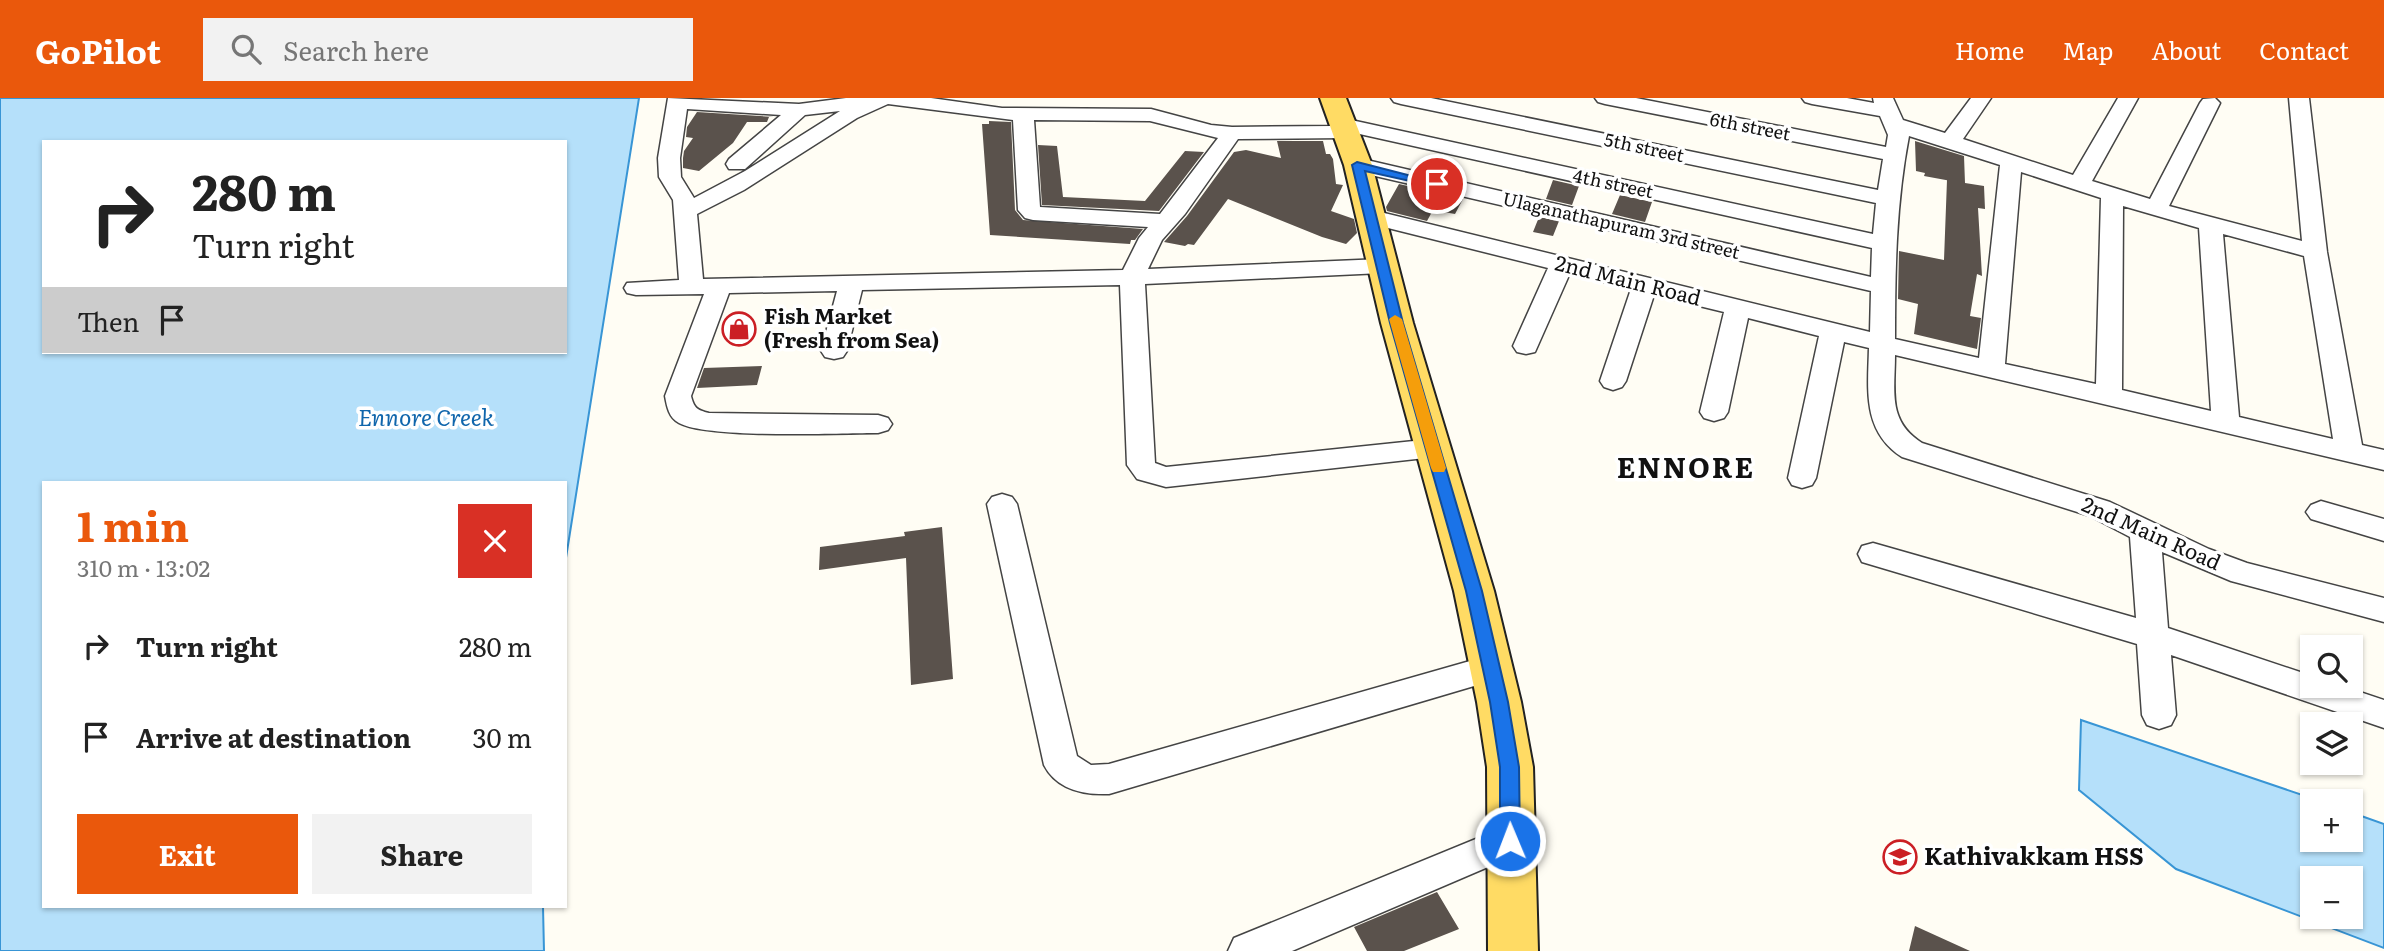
<!DOCTYPE html>
<meta charset="utf-8">
<style>
:root{--surface:#fff;--page:#f2f2f2;--text:#222;--muted:#767676;--accent:#ea580c}
body{margin:0;font-family:Literata,serif;background:var(--page);color:var(--text);height:100vh;display:flex;flex-direction:column;font-size:26px;white-space:nowrap}
*{box-sizing:border-box;margin:0}
p{font-size:23px;color:var(--muted)}
.icon{flex:none;width:38px;height:38px;fill:none;stroke:currentColor;stroke-width:2;stroke-linecap:round;stroke-linejoin:round}
.map{position:relative;flex:1;overflow:hidden}
.details{position:absolute;left:42px;top:383px;width:525px;height:427px;display:flex;flex-direction:column;background:var(--surface);border-radius:0px;box-shadow:0 2px 5px #0004}
.details>*{flex:none}
.top-card{position:absolute;left:42px;top:42px;width:525px;height:214px;border-radius:0px;box-shadow:0 2px 5px #0004;background:#fff;color:var(--text);overflow:hidden}
.tools{position:absolute;left:2300px;top:537px;display:grid;gap:14px}
.tools a{display:grid;place-items:center;width:63px;height:63px;border-radius:0px;background:var(--surface);box-shadow:0 2px 5px #0004;font-size:35px}
.pin{position:absolute;display:grid;place-items:center;width:60px;height:60px;color:#fff;margin:-30px;border:4px solid #fff;border-radius:50%;box-shadow:0 2px 7px #0007}
.me{position:absolute;width:77px;margin:-38px;rotate:359deg;stroke-linejoin:round;filter:drop-shadow(0 0 5px #0008)}
.turn{display:flex;align-items:center;gap:24px;height:147px;padding:0 35px;font-size:32px}
.turn .icon{width:91px;height:91px;stroke-width:2.5}
.turn b{display:block;font-size:49px;line-height:60px}
.then{display:flex;align-items:center;height:66px;padding:0 35px;background:#0003;gap:14px;font-size:26px}
.round{display:grid;place-items:center;flex:none;width:74px;height:74px;border-radius:0px;background:var(--page)}
.summary{display:flex;align-items:center;justify-content:space-between;height:119px;padding:0 35px}
h1{font-size:42px;font-weight:700;line-height:52px;color:var(--accent)}
.action{display:flex;gap:14px;margin-top:auto;padding:14px 35px}
.action a{flex:1;height:80px;border-radius:0px;background:var(--accent);color:#fff;font-size:28px;font-weight:700;line-height:80px;text-align:center}
.action a+a{background:var(--page);color:var(--text)}
ul{padding:0;list-style:none}
li{display:flex;align-items:center;gap:21px;height:91px;padding:0 35px}
li div{flex:1}
li b{display:block;font-size:26px}
li em{font-style:normal}
header{display:flex;align-items:center;gap:42px;box-sizing:border-box;height:98px;padding:0 35px;background:var(--accent);color:#fff}
header strong{font-size:33px}
nav{display:flex;gap:38px;margin-inline-start:auto;font-size:24px}
.search{width:490px;height:63px;background:var(--page);display:flex;align-items:center;gap:18px;box-sizing:border-box;padding:0 24px;border-radius:0px;color:var(--muted);font-size:26px}
.map>svg:first-child{display:block}
.water{fill:#b5e0fa;stroke:#3895d5;stroke-width:2;fill-rule:evenodd}
.building{fill:#5a524c}
.lines{fill:none;stroke-linecap:round;stroke-linejoin:round}
.minor-casing{stroke:#444;stroke-width:3}
.major-casing{stroke:#222;stroke-width:4}
.minor{fill:#fff;fill-rule:evenodd}
.major{fill:#ffdb64;fill-rule:evenodd}
.route{fill:#1a73e8;stroke:#114b97;stroke-width:2}
.slow{fill:#f59e0b}
.labels{text-anchor:middle;stroke-width:7;stroke-linejoin:round;paint-order:stroke}
.far-street-label{font-size:18px;fill:#111;stroke:#fff}
.street-label{font-size:21px;fill:#111;stroke:#fff}
.poi-label{font-size:21px;font-weight:bold;fill:#111;stroke:#fff;text-anchor:start}
.water-label{font-size:23px;font-style:italic;fill:#1066ac;stroke:#fff}
.near-poi-label{font-size:24px;font-weight:bold;fill:#111;stroke:#fff;text-anchor:start}
.district-label{font-size:28px;font-weight:bold;letter-spacing:2px;fill:#111;stroke:#fff}
</style>
<header>
<strong>GoPilot</strong>
<div class="search"><svg class="icon" aria-label="search" viewBox="0 0 24 24"><circle cx="10" cy="10" r="6"/><path d="M15 15l6 6"/></svg>Search here</div>
<nav><a>Home</a><a>Map</a><a>About</a><a>Contact</a></nav>
</header>
<div class="map">
<svg width="2384" height="853" viewBox="0 0 2384 853">
<rect width="100%" height="100%" fill="#fffdf4"/>
<!-- water -->
<path class="water" d="M0,0H639L565,466V385H44V808L543,809L544,853H0ZM44,44H565V254H44Z
M2081,622L2320,703L2312,704V742H2350V714L2384,726V850L2176,771L2079,692ZM2312,780H2350V819H2312Z"/>
<!-- building -->
<path class="building" d="M697,14L774,19H769L767,24H747L733,45L699,73L683,70V60L684,53L693,40L686,39L687,29Z
M989,23L1011,24L1015,112L1023,122L1143,131L1135,142H1131L1130,146L990,137L982,26H989Z
M1277,43H1323L1326,56H1330L1333,61L1336,86L1343,87L1331,113L1354,121L1357,135L1346,146L1322,139L1228,101L1194,147L1188,146L1185,148L1164,144L1187,118L1234,54L1246,52L1281,60Z
M1915,43L1964,58L1965,85L1984,88L1985,111L1978,110L1982,178L1977,176L1970,218L1981,220L1977,251L1914,236L1918,206L1898,201L1899,153L1944,162L1947,82L1962,85L1924,78L1925,75L1916,73Z
M1038,47L1057,48L1063,99L1145,103L1185,53L1204,54L1159,113L1042,107Z
M1553,82L1579,88L1572,107L1546,101Z
M1399,86L1463,101L1455,116L1433,112L1427,123L1387,113L1386,109Z
M1620,97L1652,104L1645,124L1612,116Z
M1539,119L1559,123L1553,138L1533,134Z
M762,268L757,287L697,290L704,270Z
M942,429L953,581L911,587L906,460L819,472L820,449L905,438L904,434Z
M1437,794L1459,831L1404,853H1367L1354,829Z
M1915,828L1970,853H1909Z"/>
<g class="lines">
<defs>
<path id="minor" d="M668,0L799,6L846,0H931L1002,10L1151,11L1211,27L1232,29L1333,28L1335,22L1342,20L1873,136L1876,105L1401,6L1394,4L1391,0H1431L1878,92L1883,61L1605,6L1598,4L1595,0H1636L1886,49L1888,37L1880,18L1812,6L1805,4L1802,0H1847L1874,5L1873,0H1893L1903,22L1945,35L1971,0H1991L1963,41L2073,77L2118,0H2138L2092,83L2150,101L2200,5L2203,1L2215,0L2220,5L2169,108L2302,143L2289,0H2309L2327,154L2362,347L2384,352V372L1895,257C1895,293 1887,323 1922,345L2110,404L2209,451L2247,465L2384,500V524L2231,483L2162,454L2168,530L2312,578V588H2342L2384,602V630L2171,557L2176,617L2171,627L2159,631L2147,627L2142,617L2137,546L1862,464L1858,456L1862,448L1873,445L2136,520L2130,439L2090,418L1902,359C1862,333 1868,292 1869,250L1844,244L1816,380L1812,387L1802,390L1792,387L1788,380L1819,238L1748,220L1728,314L1724,320L1714,323L1704,320L1700,314L1724,214L1654,197L1626,283L1622,289L1613,292L1604,289L1600,283L1631,191L1570,175L1535,254L1526,256L1517,254L1513,248L1548,170L1364,124L1360,119L1364,114L1372,112L1870,234L1871,193L1358,74L1350,72L1347,67L1350,62L1358,60L1871,179L1872,150L1355,35L1345,40L1238,41L1185,116L1162,142L1148,171L1382,161L1391,163L1394,168L1391,173L1382,175L1145,186L1155,365L1166,369L1433,341L1443,344L1447,351L1443,358L1166,389L1137,381L1127,367L1120,187L862,192L847,253L843,259L834,261L825,259L821,253L837,193L729,195L691,298C694,310 697,312 709,315L878,317L888,320L892,326L888,332L878,335C839,335 708,341 679,325C669,320 667,309 665,298L704,196L636,197L627,195L624,190L627,185L679,182L673,102L659,79L658,60ZM888,6L1013,22L1018,112L1025,120L1033,122L1148,129L1139,140L1123,172L703,181L697,116L744,92L857,20ZM687,11L781,17L729,61L726,66L729,71H745L805,17L840,13L745,73L694,100L681,79L680,60ZM1034,22L1150,23L1218,40L1160,116L1040,109ZM1909,38L2000,67L1979,260L1895,241C1895,172 1896,106 1909,38ZM2021,74L2101,100L2096,286L2005,266ZM2123,108L2199,130L2211,313L2122,292ZM2223,136L2304,158L2333,341L2239,319Z
M1002,396L1012,399L1017,406L1077,658L1091,667L1109,666L1491,557L1503,561L1507,570L1503,579L1491,583L1109,696C1084,697 1057,692 1044,667L987,406L992,399Z
M2321,403L2384,421V443L2311,421L2306,414L2311,407Z
M1510,727L1523,732L1528,743L1523,754L1292,853H1228L1234,840Z"/>
<path id="major" d="M1320,0H1346L1372,67L1413,225L1494,493L1521,604L1533,669L1538,853H1488L1487,669L1477,604L1454,493L1381,225L1344,67Z"/>
</defs>
<!-- minor casing -->
<use href="#minor" class="minor-casing"/>
<!-- major casing -->
<use href="#major" class="major-casing"/>
<!-- minor -->
<use href="#minor" class="minor"/>
<!-- major -->
<use href="#major" class="major"/>
</g>
<!-- route -->
<path class="route" d="M1357,64L1443,86L1437,89L1365,73L1403,225L1482,493L1508,604L1519,669L1520,743L1517,749L1510,752L1503,749L1500,743V669L1490,604L1466,493L1390,225L1352,67Z"/>
<!-- slow -->
<path class="slow" d="M1395,217L1402,221L1446,370L1444,374H1433L1431,370L1389,221Z"/>
<!-- icons -->
<defs>
<symbol id="shop-ring" viewBox="-11 -11 22 22"><circle r="9.5" fill="#fff" stroke="#cb1f25" stroke-width="1.5"/><path d="M-5-2.5h2.3a2.7 3.5 0 0 1 5.4 0H5L5.5 6h-11ZM-1.5-2.5h3a1.5 2.3 0 0 0-3 0Z" fill="#cb1f25"/></symbol>
<symbol id="school-ring" viewBox="-11 -11 22 22"><circle r="9.5" fill="#fff" stroke="#cb1f25" stroke-width="1.5"/><path d="M0-5L7-2L0 1L-7-2ZM-4 1L0 2.5L4 1V4Q0 6-4 4Z" fill="#cb1f25"/></symbol>
</defs>
<g fill-rule="evenodd">
<use href="#shop-ring" x="720" y="212" width="38" height="38"/>
<use href="#school-ring" x="1881" y="740" width="38" height="38"/>
</g>
<g class="labels">
<!-- far-street labels -->
<g class="far-street-label">
<text transform="translate(1750 29) rotate(11)" y="6">6th street</text>
<text transform="translate(1644 50) rotate(12)" y="6">5th street</text>
<text transform="translate(1613 86) rotate(12)" y="6">4th street</text>
<text transform="translate(1621 128) rotate(13)" y="6">Ulaganathapuram 3rd street</text>
</g>
<!-- street labels -->
<g class="street-label">
<text transform="translate(1628 183) rotate(14)" y="7">2nd Main Road</text>
<text transform="translate(2151 436) rotate(24)" y="7">2nd Main Road</text>
</g>
<!-- poi labels -->
<g class="poi-label">
<text x="764" y="226">Fish Market<tspan x="764" dy="24">(Fresh from Sea)</tspan></text>
</g>
<!-- water labels -->
<g class="water-label">
<text x="426" y="328">Ennore Creek</text>
</g>
<!-- near-poi labels -->
<g class="near-poi-label">
<text x="1924" y="767">Kathivakkam HSS</text>
</g>
<!-- district labels -->
<g class="district-label">
<text x="1686" y="380">ENNORE</text>
</g>
</g>
</svg>
<div class="tools">
<a><svg class="icon" aria-label="search" viewBox="0 0 24 24"><circle cx="10" cy="10" r="6"/><path d="M15 15l6 6"/></svg></a>
<a><svg class="icon" aria-label="layers" viewBox="0 0 24 24"><path d="M12 4l9 5-9 5-9-5zM3 14l9 5 9-5"/></svg></a>
<a>+</a>
<a>−</a>
</div>
<div class="pin" style="left:1437px;top:86px;background:#d93025"><svg class="icon" aria-label="arrive" viewBox="0 0 24 24"><path d="M6 21V4h12l-3 4 3 4H6"/></svg></div>
<svg class="me" style="left:1510px;top:743px" viewBox="-20 -20 40 40"><circle r="17" fill="#1a73e8" stroke="#fff" stroke-width="3"/><path d="M0-11L8 9 0 5-8 9z" fill="#fff"/></svg>
<div class="top-card">
<div class="turn"><svg class="icon" aria-label="right" viewBox="0 0 24 24"><path d="M7 20v-9h11M14 6l5 5-5 5"/></svg><div><b>280 m</b>Turn right</div></div>
<div class="then">Then<svg class="icon" aria-label="arrive" viewBox="0 0 24 24"><path d="M6 21V4h12l-3 4 3 4H6"/></svg></div>
</div>
<section class="details">
<div class="summary"><div><h1>1 min</h1><p>310 m · 13:02</p></div><a class="round" style="background:#d93025;color:#fff"><svg class="icon" aria-label="close" viewBox="0 0 24 24"><path d="M6 6l12 12M18 6L6 18"/></svg></a></div>
<ul>
<li><svg class="icon" aria-label="right" viewBox="0 0 24 24"><path d="M7 20v-9h11M14 6l5 5-5 5"/></svg><div><b>Turn right</b></div><em>280 m</em></li>
<li><svg class="icon" aria-label="arrive" viewBox="0 0 24 24"><path d="M6 21V4h12l-3 4 3 4H6"/></svg><div><b>Arrive at destination</b></div><em>30 m</em></li>
</ul>
<div class="action"><a>Exit</a><a>Share</a></div>
</section>
</div>
